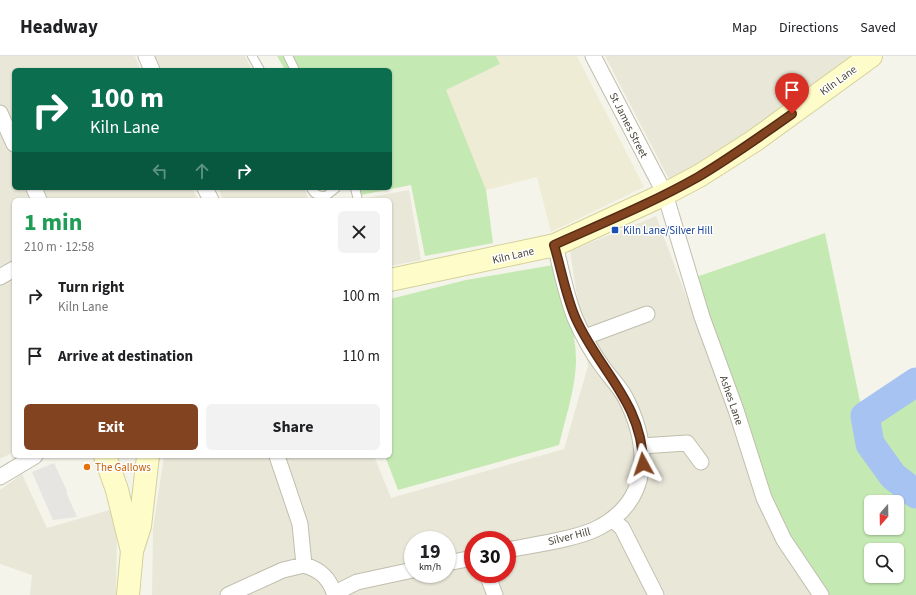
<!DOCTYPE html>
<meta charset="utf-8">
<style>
:root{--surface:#fff;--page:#f2f2f2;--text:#202124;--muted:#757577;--line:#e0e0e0;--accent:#824320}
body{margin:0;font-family:"Source Sans 3",sans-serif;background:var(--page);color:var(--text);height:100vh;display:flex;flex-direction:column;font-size:15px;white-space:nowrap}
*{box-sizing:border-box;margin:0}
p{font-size:13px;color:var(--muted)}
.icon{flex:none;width:22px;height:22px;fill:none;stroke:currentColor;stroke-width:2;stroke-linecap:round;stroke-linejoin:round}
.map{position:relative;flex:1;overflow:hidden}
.sheet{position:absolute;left:12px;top:142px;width:380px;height:260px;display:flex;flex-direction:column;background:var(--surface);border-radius:6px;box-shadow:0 1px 3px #0004}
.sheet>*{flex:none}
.hud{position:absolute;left:12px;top:12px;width:380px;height:122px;border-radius:6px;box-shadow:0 1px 3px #0004;background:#0b6e4f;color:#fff;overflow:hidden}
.needle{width:26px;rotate:200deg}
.fabs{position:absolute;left:864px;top:439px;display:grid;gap:8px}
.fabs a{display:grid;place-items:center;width:40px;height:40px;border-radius:6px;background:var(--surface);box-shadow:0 1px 3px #0004;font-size:20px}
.speed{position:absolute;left:404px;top:475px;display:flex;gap:8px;font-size:20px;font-weight:700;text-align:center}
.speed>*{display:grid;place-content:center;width:52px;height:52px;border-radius:50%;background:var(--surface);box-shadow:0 1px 3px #0004;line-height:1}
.speed small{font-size:10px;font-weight:400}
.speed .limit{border:6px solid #d22;background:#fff;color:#111}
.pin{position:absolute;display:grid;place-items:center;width:34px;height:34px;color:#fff;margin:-41px -17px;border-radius:50% 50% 50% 0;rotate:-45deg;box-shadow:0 0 4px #0007}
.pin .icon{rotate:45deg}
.me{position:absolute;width:44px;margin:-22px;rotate:355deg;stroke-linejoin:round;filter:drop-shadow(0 0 3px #0008)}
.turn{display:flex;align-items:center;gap:14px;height:84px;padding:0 12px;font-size:18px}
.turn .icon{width:52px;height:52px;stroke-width:2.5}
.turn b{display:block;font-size:28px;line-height:34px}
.lanes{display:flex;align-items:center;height:38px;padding:0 12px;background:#0003;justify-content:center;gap:20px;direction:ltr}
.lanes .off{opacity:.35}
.round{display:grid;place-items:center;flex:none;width:42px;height:42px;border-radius:6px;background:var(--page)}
.headline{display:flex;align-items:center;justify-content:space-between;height:68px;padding:0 12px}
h1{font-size:24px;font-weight:700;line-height:30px;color:#1e9e55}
.action{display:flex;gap:8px;margin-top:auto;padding:8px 12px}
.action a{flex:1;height:46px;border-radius:6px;background:var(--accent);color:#fff;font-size:16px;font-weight:700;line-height:46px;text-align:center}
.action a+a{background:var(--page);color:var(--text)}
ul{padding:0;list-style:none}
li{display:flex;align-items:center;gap:12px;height:60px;padding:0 12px}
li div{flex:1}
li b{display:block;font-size:15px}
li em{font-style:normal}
header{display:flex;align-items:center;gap:24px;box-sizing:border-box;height:56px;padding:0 20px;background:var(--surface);border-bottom:1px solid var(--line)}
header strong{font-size:19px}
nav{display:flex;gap:22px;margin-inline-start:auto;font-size:14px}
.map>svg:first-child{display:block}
.residential{fill:#e9e7d8;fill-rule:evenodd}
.education{fill:#eeecd4}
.green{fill:#c5e9b3;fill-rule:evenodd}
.parking{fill:#e6e5e1}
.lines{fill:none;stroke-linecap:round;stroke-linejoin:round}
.river{stroke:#a7c3f1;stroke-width:29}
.service-casing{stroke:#c0beac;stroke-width:10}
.minor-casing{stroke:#c0beac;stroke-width:17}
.secondary-casing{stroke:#d4d19a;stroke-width:24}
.service{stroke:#fff;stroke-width:8}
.minor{stroke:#fff;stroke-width:15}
.secondary{stroke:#fefdca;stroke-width:22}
.route-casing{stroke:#542c15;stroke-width:10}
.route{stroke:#824320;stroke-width:7}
.transit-dot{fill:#1a4fb4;stroke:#fff;stroke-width:1.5}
.food-dot{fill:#e8710a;stroke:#fff;stroke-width:1.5}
.labels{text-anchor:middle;stroke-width:3;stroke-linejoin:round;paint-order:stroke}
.street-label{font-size:11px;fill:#494638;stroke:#fff}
.transit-label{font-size:11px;fill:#164399;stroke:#fff;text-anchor:start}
.food-label{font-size:11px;fill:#c56008;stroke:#fff;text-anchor:start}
</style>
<header>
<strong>Headway</strong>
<nav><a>Map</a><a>Directions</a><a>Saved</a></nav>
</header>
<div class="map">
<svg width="916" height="539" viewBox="0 0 916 539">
<rect width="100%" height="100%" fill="#f5f4ea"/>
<!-- residential -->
<path class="residential" d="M0,0H135L141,14H14V132H192L198,144H14V396L0,403Z
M154,0H245L252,14H161Z
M605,0H849L851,3L672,129Z
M218,132H304L309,144H223Z
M409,134L421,204L390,210V144H355Z
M656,160L781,493L812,539H152L153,473L164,400H374L391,442L564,393L588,310L570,195ZM413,484H447V518H413ZM473,484H507V518H473Z
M22,418L47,472L113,453L117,468L116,539H30L32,519L0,508V434Z"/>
<!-- education -->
<path class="education" d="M496,0H577L644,131L551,176L537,121L486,134L493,187L425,200L398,57L500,8Z"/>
<!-- green -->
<path class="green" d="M277,0H496L500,8L446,34L486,134L493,187L425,200L411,129L356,140L352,132H390V14H285Z
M825,177L862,355C858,366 852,379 857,391C865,410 898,441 916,450V539H825L782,472L759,417L696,221ZM871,446H897V472H871ZM871,494H897V520H871Z
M553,209C563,240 576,272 576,304C576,330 565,364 559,389L398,434L385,400H390V243L466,224Z
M916,332V429C897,415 881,397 873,375C883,355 898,344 916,332Z"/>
<!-- parking -->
<path class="parking" d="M54,407L67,435L66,436L77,461L53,464L32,416Z"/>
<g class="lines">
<!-- river -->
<path class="river" d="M916,326L865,360L870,388L893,420L916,438"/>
<defs>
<path id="service" d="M252,0L260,14
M288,0L295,14
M311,132C314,139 319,140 326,140L336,132
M355,132L358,144"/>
<path id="minor" d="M146,0L152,14
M593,0L665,138L702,261L736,354L764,442L784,484L821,539
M0,57L14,88
M34,132L39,144
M205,132L211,144
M0,221L14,213
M585,281L647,258
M641,390L687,387L701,406
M277,400L300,468L304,509C321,514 329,522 335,539
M0,421L35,400
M612,463L622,472L656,539
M507,494C532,489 577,483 598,472C652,444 650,389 625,341C619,330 609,320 602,310C591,295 582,278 575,262C566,239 561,213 555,189
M447,507L473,502
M487,518L495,539
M335,537L357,526L413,514
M228,539L283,514L304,509"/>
<path id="secondary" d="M390,224L555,189L665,138L699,120L754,85L871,0
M105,400L117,434L132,495
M128,539L132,495L140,470L148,400"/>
</defs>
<!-- service casing -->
<use href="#service" class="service-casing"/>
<!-- minor casing -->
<use href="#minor" class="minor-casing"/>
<!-- secondary casing -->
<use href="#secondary" class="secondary-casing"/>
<!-- service -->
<use href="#service" class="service"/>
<!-- minor -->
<use href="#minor" class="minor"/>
<!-- secondary -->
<use href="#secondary" class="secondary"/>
</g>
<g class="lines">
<defs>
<path id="route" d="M643,408C643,348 599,314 576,263C566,241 561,212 554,189C603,167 652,147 698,121C730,102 761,80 792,58"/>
</defs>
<!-- route casing -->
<use href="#route" class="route-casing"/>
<!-- route -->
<use href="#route" class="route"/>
</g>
<!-- markers -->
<rect class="transit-dot" x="611" y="170" width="8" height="8" rx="2"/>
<circle class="food-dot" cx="87" cy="411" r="4"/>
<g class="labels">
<!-- street labels -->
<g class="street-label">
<text transform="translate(838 24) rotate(-36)" y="4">Kiln Lane</text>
<text transform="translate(629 69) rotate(63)" y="4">St James Street</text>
<text transform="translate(513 199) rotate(-13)" y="4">Kiln Lane</text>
<text transform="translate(732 344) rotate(71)" y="4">Ashes Lane</text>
<text transform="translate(569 480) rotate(-14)" y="4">Silver Hill</text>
</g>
<!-- transit labels -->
<g class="transit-label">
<text x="623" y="178">Kiln Lane/Silver Hill</text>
</g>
<!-- food labels -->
<g class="food-label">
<text x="95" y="415">The Gallows</text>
</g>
</g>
</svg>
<div class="fabs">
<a><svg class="needle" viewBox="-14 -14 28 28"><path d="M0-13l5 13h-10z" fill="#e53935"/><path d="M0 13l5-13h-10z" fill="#757577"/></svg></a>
<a><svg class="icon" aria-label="search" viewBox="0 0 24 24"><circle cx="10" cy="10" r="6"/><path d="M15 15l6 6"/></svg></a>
</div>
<div class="speed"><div>19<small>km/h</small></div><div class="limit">30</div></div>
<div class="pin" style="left:792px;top:58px;background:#d93025"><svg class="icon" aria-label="arrive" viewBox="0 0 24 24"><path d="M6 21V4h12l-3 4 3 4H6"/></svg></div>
<svg class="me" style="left:643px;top:408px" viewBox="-20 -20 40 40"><path d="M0-17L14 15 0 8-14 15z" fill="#824320" stroke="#fff" stroke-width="4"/></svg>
<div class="hud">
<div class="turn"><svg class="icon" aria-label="right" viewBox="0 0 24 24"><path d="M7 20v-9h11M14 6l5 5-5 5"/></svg><div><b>100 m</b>Kiln Lane</div></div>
<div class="lanes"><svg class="icon off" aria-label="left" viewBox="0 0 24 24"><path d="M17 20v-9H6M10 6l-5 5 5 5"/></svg><svg class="icon off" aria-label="ahead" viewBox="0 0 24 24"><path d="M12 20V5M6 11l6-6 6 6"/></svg><svg class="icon" aria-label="right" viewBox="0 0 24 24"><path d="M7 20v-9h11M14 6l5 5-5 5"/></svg></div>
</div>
<section class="sheet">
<div class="headline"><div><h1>1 min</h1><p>210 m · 12:58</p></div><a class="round"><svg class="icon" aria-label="close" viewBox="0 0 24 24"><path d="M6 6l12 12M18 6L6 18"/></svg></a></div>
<ul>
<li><svg class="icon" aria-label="right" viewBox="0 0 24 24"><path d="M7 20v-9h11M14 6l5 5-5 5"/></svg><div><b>Turn right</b><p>Kiln Lane</p></div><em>100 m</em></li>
<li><svg class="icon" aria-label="arrive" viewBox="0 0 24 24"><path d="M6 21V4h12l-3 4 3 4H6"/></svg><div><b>Arrive at destination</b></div><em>110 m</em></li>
</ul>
<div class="action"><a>Exit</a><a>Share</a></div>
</section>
</div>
